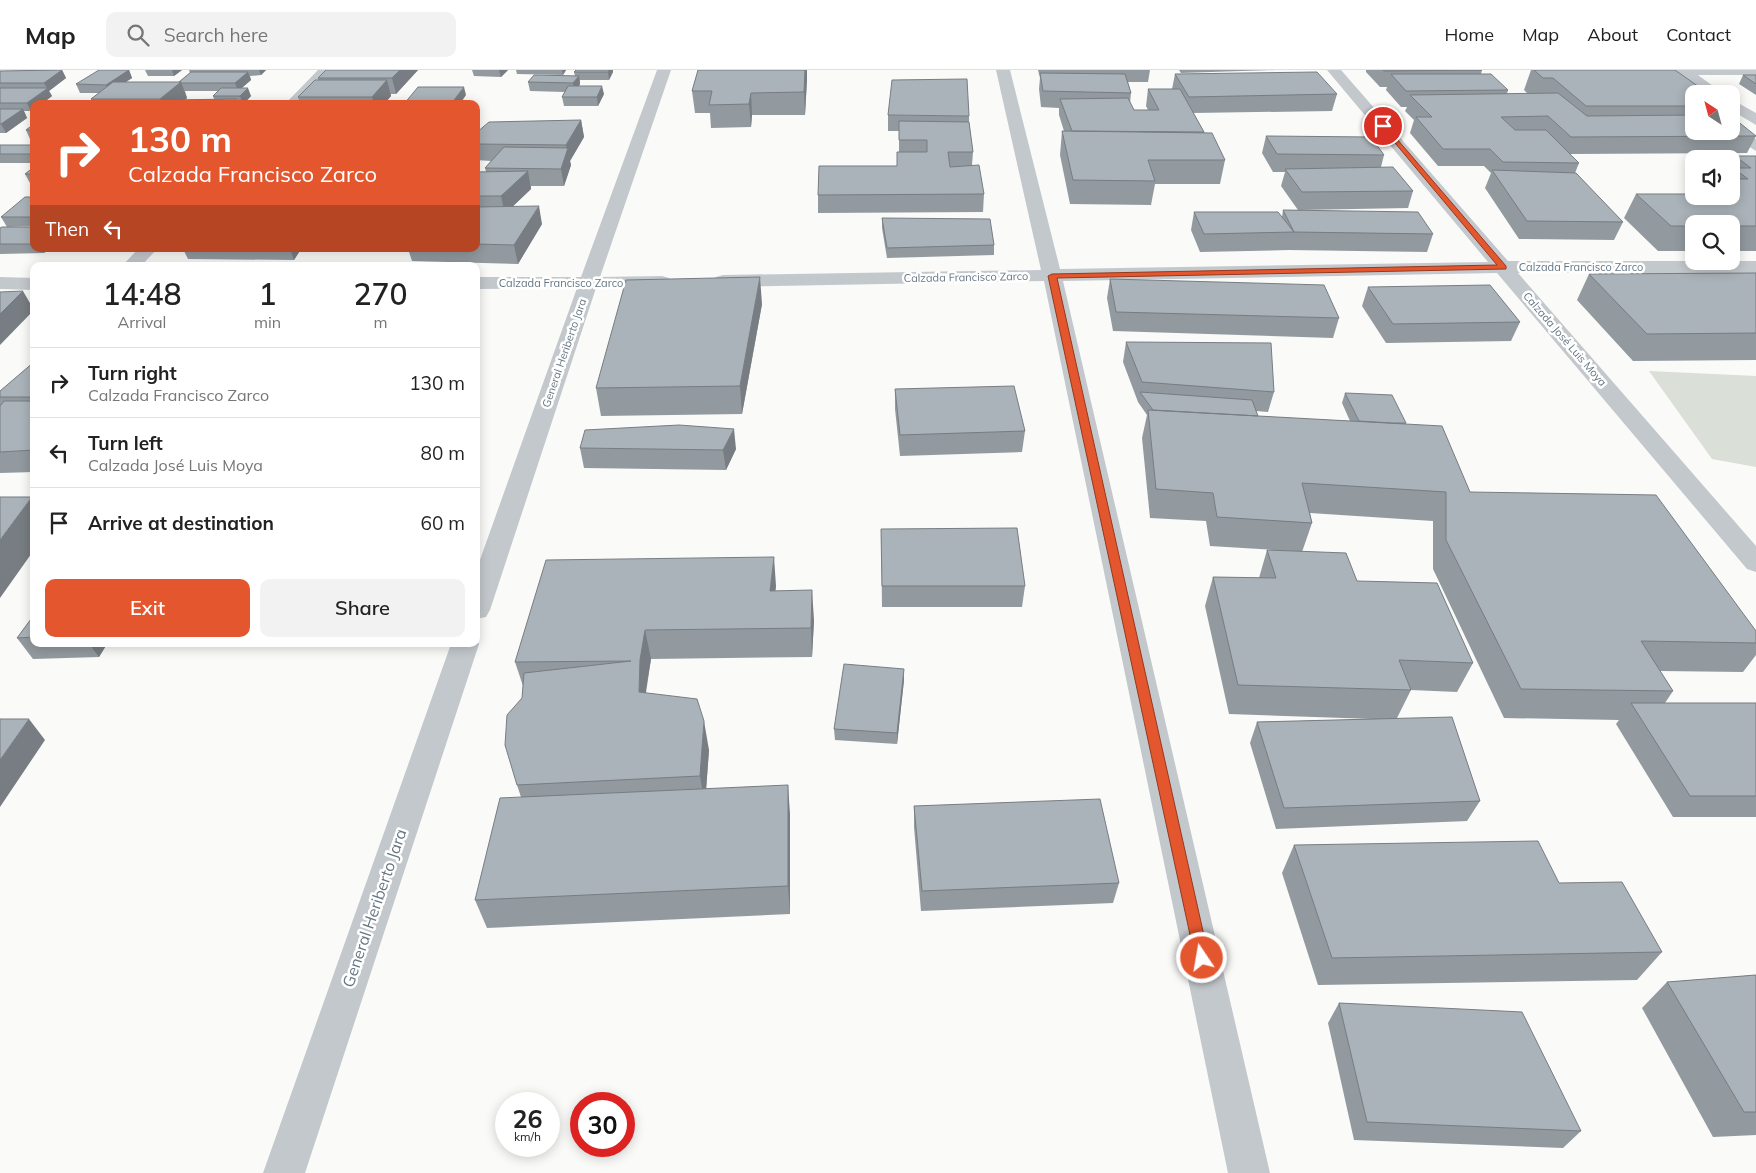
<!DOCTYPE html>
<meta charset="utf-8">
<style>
:root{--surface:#fff;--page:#f2f2f2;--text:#222;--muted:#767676;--line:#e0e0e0;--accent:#e4572e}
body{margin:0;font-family:Mulish,sans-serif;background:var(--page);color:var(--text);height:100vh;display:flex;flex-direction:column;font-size:19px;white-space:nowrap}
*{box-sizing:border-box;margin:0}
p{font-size:16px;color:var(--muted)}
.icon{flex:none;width:28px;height:28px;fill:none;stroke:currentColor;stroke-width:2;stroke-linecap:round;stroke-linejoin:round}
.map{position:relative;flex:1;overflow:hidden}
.sheet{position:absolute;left:30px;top:192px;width:450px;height:385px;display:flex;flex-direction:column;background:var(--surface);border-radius:10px;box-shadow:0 2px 12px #0003}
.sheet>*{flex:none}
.banner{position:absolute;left:30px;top:30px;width:450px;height:152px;border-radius:10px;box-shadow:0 2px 12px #0003;background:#e4572e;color:#fff;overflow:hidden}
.needle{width:32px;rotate:324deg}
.buttons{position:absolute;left:1685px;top:15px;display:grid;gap:10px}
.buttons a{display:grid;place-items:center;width:55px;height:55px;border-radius:10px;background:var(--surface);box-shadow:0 2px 12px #0003;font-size:25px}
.speed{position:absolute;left:495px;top:1022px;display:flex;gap:10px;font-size:25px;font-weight:700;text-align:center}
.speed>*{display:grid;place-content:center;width:65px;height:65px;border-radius:50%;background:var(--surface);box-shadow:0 2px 12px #0003;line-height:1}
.speed small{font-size:12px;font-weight:400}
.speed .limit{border:8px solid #d22;background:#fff;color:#111}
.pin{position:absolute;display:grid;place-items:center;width:42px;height:42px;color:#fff;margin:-21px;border:2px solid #fff;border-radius:50%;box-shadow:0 1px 5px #0007}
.me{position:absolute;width:55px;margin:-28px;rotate:348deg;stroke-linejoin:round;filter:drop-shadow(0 0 4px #0008)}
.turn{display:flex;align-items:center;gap:18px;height:105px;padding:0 15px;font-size:22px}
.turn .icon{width:65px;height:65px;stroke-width:2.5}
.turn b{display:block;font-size:35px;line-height:42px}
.then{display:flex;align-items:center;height:48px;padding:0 15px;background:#0003;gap:10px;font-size:19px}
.eta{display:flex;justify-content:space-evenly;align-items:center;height:85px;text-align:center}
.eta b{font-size:30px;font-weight:600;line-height:35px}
.button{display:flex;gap:10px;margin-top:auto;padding:10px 15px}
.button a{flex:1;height:58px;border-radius:10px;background:var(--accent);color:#fff;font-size:20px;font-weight:600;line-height:58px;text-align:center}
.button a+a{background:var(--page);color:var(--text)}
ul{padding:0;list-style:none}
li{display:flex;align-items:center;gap:15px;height:70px;padding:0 15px;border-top:1px solid var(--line)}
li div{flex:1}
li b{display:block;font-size:19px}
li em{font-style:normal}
header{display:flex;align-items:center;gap:30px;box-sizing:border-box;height:70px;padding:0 25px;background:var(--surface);border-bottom:1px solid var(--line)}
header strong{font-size:24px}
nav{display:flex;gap:28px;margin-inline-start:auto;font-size:18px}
.search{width:350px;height:45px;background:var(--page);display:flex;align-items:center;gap:12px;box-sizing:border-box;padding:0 18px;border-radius:10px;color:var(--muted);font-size:19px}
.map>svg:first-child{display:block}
.green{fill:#dadfd7}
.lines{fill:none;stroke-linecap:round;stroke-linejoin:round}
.minor{fill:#c3c8cc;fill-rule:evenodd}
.tertiary{fill:#c3c8cc;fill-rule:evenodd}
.wall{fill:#929a9f;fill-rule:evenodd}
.shaded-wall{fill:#777d82}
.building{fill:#aab3b9;stroke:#777d82}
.route{fill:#e4572e;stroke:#94391e}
.labels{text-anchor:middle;stroke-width:5;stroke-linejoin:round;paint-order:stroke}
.far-street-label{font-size:11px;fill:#657683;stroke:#fff}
.near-street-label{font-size:16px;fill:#657683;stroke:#fff}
</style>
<header>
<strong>Map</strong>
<div class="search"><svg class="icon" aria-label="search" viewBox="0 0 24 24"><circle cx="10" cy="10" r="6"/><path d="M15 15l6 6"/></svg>Search here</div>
<nav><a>Home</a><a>Map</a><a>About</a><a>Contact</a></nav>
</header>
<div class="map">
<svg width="1756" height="1103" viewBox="0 0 1756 1103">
<rect width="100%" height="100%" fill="#fafaf8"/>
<!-- green -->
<path class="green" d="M1649,301L1756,306V397L1712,389Z"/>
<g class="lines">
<!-- minor -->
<path class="minor" d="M318,0H333L300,34H285Z
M657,0H671L600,207L662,206L669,208L672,212L669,216L662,218H596L490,540L486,547L476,549V501L577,218L476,219V207H581Z
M996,0H1010L1060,199L1488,192L1327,0H1341L1508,191H1756V203H1518L1756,476V502L1747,499L1497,203L1063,211L1270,1103H1228L1044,211L723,217L716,215L713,211L716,207L723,205L1041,200Z
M1677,0H1756V5H1683L1678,4Z
M138,179H157L141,196H122Z
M0,207L34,208V220L0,219Z
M476,569L479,574L305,1103H263L451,574H476Z"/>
<!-- tertiary -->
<path class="tertiary" d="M1675,0H1691L1724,24H1707Z
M1731,29L1756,43V55L1731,40Z
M1731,54L1756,69V81L1726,62L1731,61Z"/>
</g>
<!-- wall -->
<path class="wall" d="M62,0L66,8L49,21L52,26L31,41H24L27,48L6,63H0V1Z
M129,0L132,8L126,12H179L190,3L189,0H266L261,5L250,6L251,10L242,18L251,26L244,34H93L91,29L99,23H80L76,14ZM185,21H218L213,26L214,29L185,30L187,28Z
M145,0H182L174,6H148Z
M326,0H418L396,24H391V26L384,34H300L298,27L318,10V8Z
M472,0H508L501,7L474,6Z
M516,0H566L563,5L517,4Z
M576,0H613V2L609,10H580V14L579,16L604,24L598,36H564L562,27L565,22L530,21L528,12L575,6L574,2Z
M698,0H807V9L805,45H752L751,57L711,58L710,43H695L692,21Z
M1038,0H1150L1148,12H1128L1131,23L1130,33L1134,40H1148L1146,36L1148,19H1172L1175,4L1337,24L1332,41L1193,43L1204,62L1225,90L1220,114H1155L1151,135L1070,134L1060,85L1062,61H1064L1059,45V38L1041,37L1039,19L1040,8Z
M1179,0H1275L1181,3Z
M1366,0H1482L1481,4L1508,20L1507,24H1528L1524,20L1531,0H1675L1694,24V61L1756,66L1747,83L1570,84L1579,93L1575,103L1623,152L1614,170L1519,169L1485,118L1491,103L1484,96H1438L1410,63L1414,50L1405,41L1407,37H1401L1386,20L1387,17H1380L1366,2Z
M1743,5H1756V25L1739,14Z
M888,45L969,46V52L973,82L972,95L984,124L983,142L818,143V125L897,96V82H899V61H888Z
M581,50L584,67L570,91L571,95L564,116H531V119L513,136L542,154L518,194L412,191L408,179H476V102H486L485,98L491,91L476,90V63Z
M34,54V69H30L26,60Z
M1266,66L1384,85L1381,97L1413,121L1408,138L1301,140L1433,164L1427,182L1289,180L1200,182L1191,160L1194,142L1282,147L1283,140H1298L1281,116L1285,102H1273L1262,83Z
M0,75H34V93H0Z
M1735,86H1756V181H1731V154H1694V181H1658L1624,148L1636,124L1731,126V93Z
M34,97V113H30L25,104Z
M34,127V156L7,157L1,147Z
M882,148L994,175V185L887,188L882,158Z
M34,157V179H48L44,183L0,184V158Z
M183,179H301L294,190L188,189Z
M1756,203V290L1633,291L1577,230L1589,204Z
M1110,209L1339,248L1333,268L1113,261L1107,228Z
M1368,217L1520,252L1511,271L1386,273L1362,236Z
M762,234L742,344L601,346L596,318Z
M1126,272L1274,322L1268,342L1256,341L1258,346L1350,351L1342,333L1345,323L1406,353V354L1470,422L1756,561V585L1743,602L1660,601L1673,621L1665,633H1756V747H1673L1616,654L1619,650L1504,648L1433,499V451L1310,443L1312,453L1302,482L1357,511L1473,593L1457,622L1411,620L1397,648L1480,731L1467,751L1276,759L1250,673L1257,652L1373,649L1229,644L1205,536L1213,507L1259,508L1267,480L1292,481L1210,476L1206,451L1150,448L1142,368L1147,345L1138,332L1123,292Z
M34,292V402L0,403V321Z
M895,319L1025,361L1022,382L900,386L895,339Z
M580,378L736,379L726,400L584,398Z
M881,459L1025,516L1022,537H882Z
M776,516L775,521L814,550L812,587L651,589L646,623L709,680L706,719L790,744V844L487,858L475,830L521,727L517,715L523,616L515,592Z
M34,545V574H107L99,587L33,589L17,568Z
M904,610L897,674L835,670L834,659Z
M914,736L1119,813L1113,833L921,841L914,757Z
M1294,775L1559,813L1662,882L1637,910L1318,915L1282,803Z
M1756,905V1065L1713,1067L1642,938L1667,912Z
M1339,933L1581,1061L1563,1078L1354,1070L1328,953Z"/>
<!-- shaded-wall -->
<path class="shaded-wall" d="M62,0L66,8L49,21L52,26L42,34H34V39L31,41L27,33L47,18L44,13Z
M129,0L132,8L109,23L106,15Z
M172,0H182L174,6Z
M259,0H266L261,5Z
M400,0H418L396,24L392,8Z
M499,0H508L501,7Z
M562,0H566L563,5Z
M609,0H613V2L609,10L608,2Z
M805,0H807V9L805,45L804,22Z
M248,2L251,10L238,21L235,13Z
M579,6L580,14L575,22L573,13Z
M387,10L391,26L384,34H374L372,27Z
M181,12L187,28L180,34H163L160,29Z
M602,16L604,24L598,36L597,27Z
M464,17L466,25L460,34H451Z
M248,18L251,26L243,34L240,26Z
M751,23L752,45L751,57L749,34Z
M236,29L238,34H231Z
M23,39L27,48L6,63L1,54Z
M581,50L584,67L570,91L571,95L564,116L561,99L567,80L566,75Z
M34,82V91L30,84Z
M528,101L531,119L505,144L501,126Z
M539,136L542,154L518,194L514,175Z
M41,179H48L44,183Z
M290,179H301L294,190Z
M760,207L762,234L742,344L740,316Z
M23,221L34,240L0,275V244Z
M734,359L736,379L726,400L723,380Z
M32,427L34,429V480L0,528V470Z
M774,487L776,516L772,550L770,521Z
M812,520L814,550L812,587L811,558Z
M645,560L651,589L646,619L645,651L639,622L640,590Z
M89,574H107L99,587Z
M904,599V610L897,674V663Z
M29,649L45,670L0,737V690Z
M704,651L709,680L705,735L700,706Z
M788,715L790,744V844L788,816Z"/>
<!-- building -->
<path class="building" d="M62,0L44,13H0V1Z
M99,0H129L106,15L76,14Z
M326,0H400L392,8H318Z
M576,0H609L608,2H574Z
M698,0H805L804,22L751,23L749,34L709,35L712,21H692Z
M1383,0H1482L1384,1Z
M1534,0H1675L1709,24H1694V36H1586L1553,8H1543Z
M191,2H248L235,13H181V12H179Z
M1317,2L1337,24L1189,27L1175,4Z
M1040,3L1125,4L1131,23L1043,21Z
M1391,4H1491L1508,20L1406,21Z
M534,5L579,6L573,13L528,12Z
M1743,5H1756V14Z
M967,9L969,46L888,45L892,10Z
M315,10H387L372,27H298Z
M113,12H181L160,29H91Z
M568,16H602L597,27H562Z
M418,17H464L451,34H404Z
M0,18H48L27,33H0Z
M221,18H248L240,26H213Z
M1148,19H1180L1204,62L1072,61L1060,29L1128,28L1134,40H1159Z
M1558,23L1587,46L1694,45V61H1731V46L1756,66L1571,67L1548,46L1501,47L1515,60H1546L1579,93L1503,92L1490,79H1443L1416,47H1432L1410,25Z
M236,29L231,34H166L170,30Z
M0,39H23L1,54H0Z
M581,50L566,75L476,74V63L489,52Z
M899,51L969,52L973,82H948L950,97L979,95L984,124L818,125L819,96H897V82H927V70H899Z
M34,54V60H26Z
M1062,61L1212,63L1225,90H1148L1155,111L1073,110Z
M1266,66L1371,67L1384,85L1277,84Z
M0,75H34V82L30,84H0Z
M504,77L568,78L561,99L485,98Z
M1735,86H1756V156H1731V154H1694V156H1671L1636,124H1694V126H1731V109H1748L1733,98H1751Z
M34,97V104H25Z
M1393,97L1413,121L1302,122L1285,99Z
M1492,100L1576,103L1623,152L1527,151Z
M528,101L501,126H476V102Z
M25,127H34V147H1Z
M539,136L514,175L476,174V137Z
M1283,140L1418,142L1433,164L1294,162L1204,164L1194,142H1278L1294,162Z
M882,148L990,149L994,175L887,178Z
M2,157H34V174H0V158Z
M1756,203V263L1647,264L1589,204Z
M760,207L740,316L596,318L626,210Z
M1110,209L1324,215L1339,248L1116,242Z
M1490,215L1520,252L1393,254L1368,217Z
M23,221L0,244V222Z
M1126,272L1271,273L1274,322L1142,312Z
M34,292V327H0V321Z
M1014,316L1025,361L900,365L895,319Z
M1140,322L1252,330L1258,346L1153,340Z
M1345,323L1392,325L1406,353H1392L1359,351Z
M4,331H34V380L0,382V336Z
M1148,340L1442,356L1470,422L1656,425L1756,561V573L1641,571L1673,621L1521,619L1446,470V422L1302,413L1312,453L1217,447L1213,423L1156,419Z
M679,355L734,359L723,380L580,378L585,360Z
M0,427H32L0,470Z
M1017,458L1025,516H882L881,459Z
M1267,480L1346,483L1357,511L1437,513L1473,593L1399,590L1411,620L1238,615L1213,507L1276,508Z
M774,487L770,521L812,520L811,558L645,560L640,590L639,622L697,629L704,651L700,706L517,715L505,675L507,645L522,628L524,603L631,591L515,592L546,490Z
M34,545V567L17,568Z
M844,594L904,599L897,663L834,659Z
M1631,633H1756V726H1690Z
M1452,647L1480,731L1284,738L1257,652Z
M0,649H29L0,690Z
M788,715V816L475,830L500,728Z
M1100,729L1119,813L922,821L914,736Z
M1538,771L1559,813L1622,812L1662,882L1332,888L1294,775Z
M1756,905V1042H1744L1667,912Z
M1339,933L1522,942L1581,1061L1367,1052Z"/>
<!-- route -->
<path class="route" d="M1380,55H1385L1506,196V199L1057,208L1209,888L1207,893L1202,895L1197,893L1195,888L1048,206L1052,204L1497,195Z"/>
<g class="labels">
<!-- far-street labels -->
<g class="far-street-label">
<text x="1581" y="201">Calzada Francisco Zarco</text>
<text transform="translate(966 207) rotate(-1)" y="4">Calzada Francisco Zarco</text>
<text x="561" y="217">Calzada Francisco Zarco</text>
<text transform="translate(1565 269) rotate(49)" y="4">Calzada José Luis Moya</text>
<text transform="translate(564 283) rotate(-71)" y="4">General Heriberto Jara</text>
</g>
<!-- near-street labels -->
<g class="near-street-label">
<text transform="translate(374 838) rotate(-71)" y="6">General Heriberto Jara</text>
</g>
</g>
</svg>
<div class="buttons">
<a><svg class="needle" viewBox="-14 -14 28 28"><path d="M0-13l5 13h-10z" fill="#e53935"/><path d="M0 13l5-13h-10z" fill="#767676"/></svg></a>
<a><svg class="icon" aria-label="sound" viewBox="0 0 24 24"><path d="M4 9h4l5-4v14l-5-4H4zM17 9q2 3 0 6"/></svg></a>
<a><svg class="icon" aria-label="search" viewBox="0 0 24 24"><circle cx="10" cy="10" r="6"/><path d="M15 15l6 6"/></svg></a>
</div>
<div class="speed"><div>26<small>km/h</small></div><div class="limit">30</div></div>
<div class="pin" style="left:1383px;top:56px;background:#d93025"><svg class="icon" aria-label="arrive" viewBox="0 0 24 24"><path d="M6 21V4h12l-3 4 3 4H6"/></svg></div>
<svg class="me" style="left:1202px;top:888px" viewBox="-20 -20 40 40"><circle r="17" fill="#e4572e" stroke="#fff" stroke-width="3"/><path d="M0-11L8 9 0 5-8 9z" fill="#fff"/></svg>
<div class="banner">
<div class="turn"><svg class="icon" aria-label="right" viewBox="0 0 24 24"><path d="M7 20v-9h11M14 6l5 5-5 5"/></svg><div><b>130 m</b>Calzada Francisco Zarco</div></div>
<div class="then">Then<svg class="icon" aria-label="left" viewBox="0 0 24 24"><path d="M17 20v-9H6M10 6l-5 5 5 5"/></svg></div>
</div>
<section class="sheet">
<div class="eta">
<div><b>14:48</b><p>Arrival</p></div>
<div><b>1</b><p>min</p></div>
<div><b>270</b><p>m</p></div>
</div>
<ul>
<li><svg class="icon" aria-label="right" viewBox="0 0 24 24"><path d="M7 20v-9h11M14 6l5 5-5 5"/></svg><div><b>Turn right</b><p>Calzada Francisco Zarco</p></div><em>130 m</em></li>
<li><svg class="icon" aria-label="left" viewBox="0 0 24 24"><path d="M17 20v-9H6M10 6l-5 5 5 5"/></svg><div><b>Turn left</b><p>Calzada José Luis Moya</p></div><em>80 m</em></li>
<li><svg class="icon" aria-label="arrive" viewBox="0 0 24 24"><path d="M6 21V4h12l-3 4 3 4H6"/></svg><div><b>Arrive at destination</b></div><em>60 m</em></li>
</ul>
<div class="button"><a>Exit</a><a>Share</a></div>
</section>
</div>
